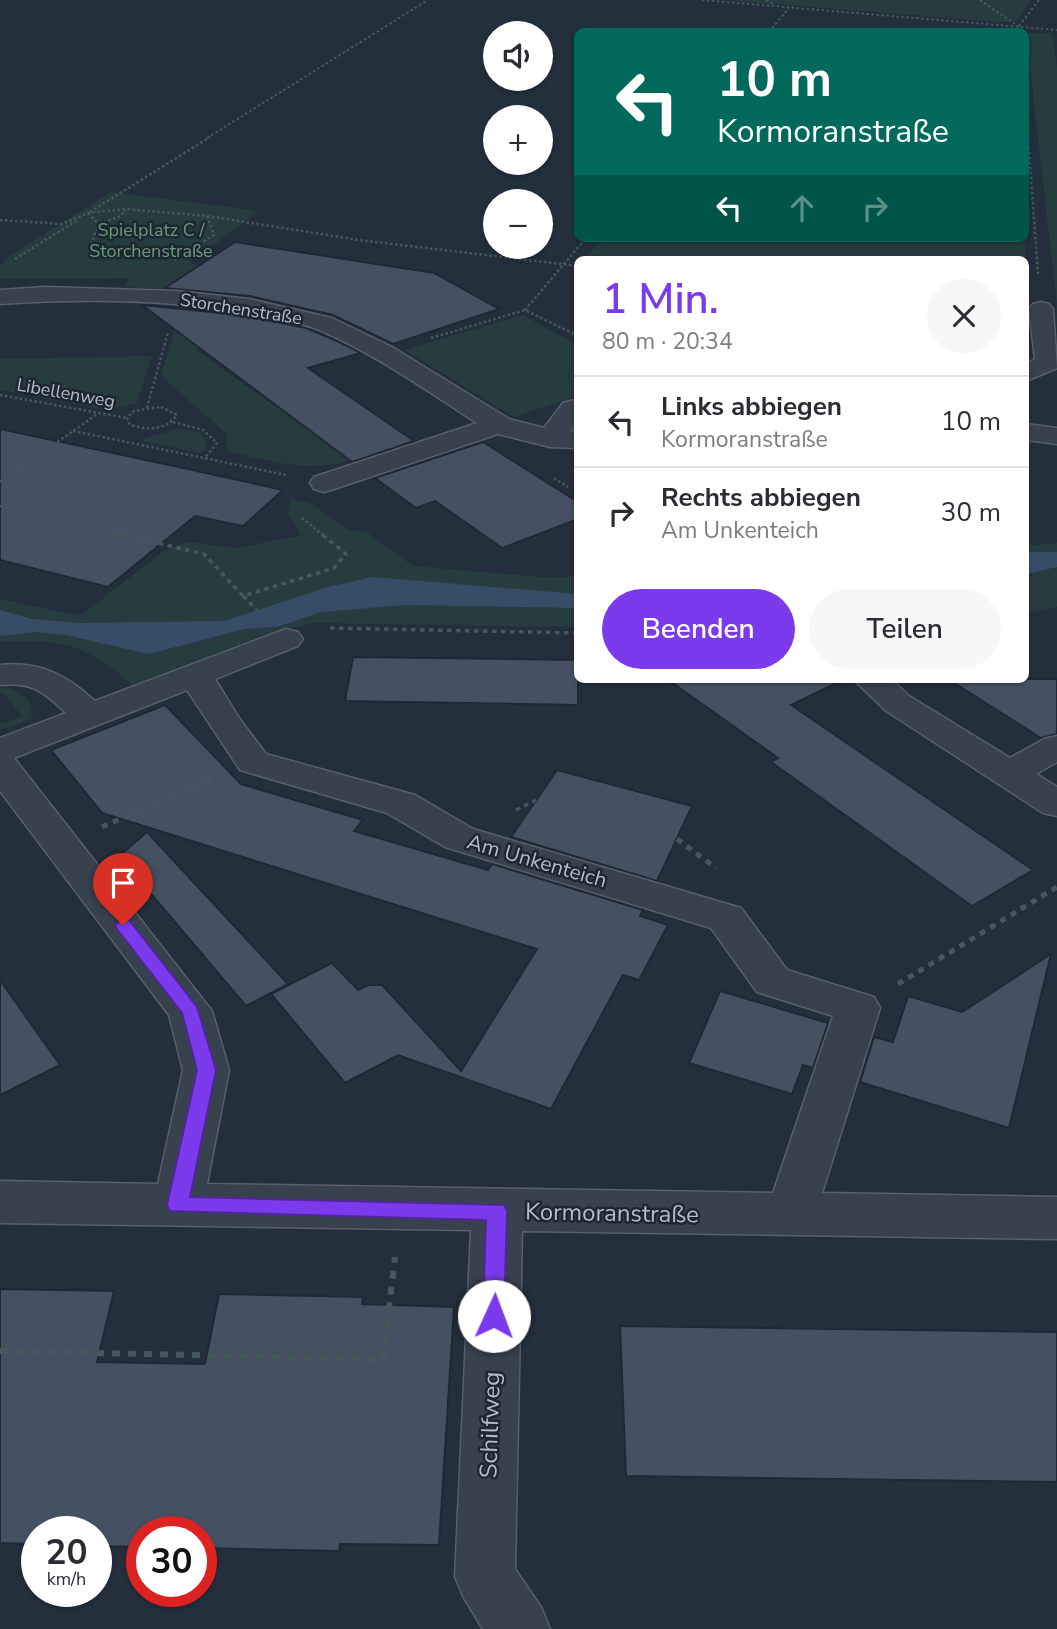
<!DOCTYPE html>
<html lang="de">
<meta charset="utf-8">
<style>
:root{--surface:#fff;--page:#f7f7f7;--text:#2b2b33;--muted:#7c7c81;--line:#e1e1e2;--accent:#7c3aed}
body{margin:0;font-family:"Nunito Sans",sans-serif;background:var(--page);color:var(--text);height:100vh;display:flex;flex-direction:column;font-size:26px;white-space:nowrap}
*{box-sizing:border-box;margin:0}
p{font-size:23px;color:var(--muted)}
.icon{flex:none;width:38px;height:38px;fill:none;stroke:currentColor;stroke-width:2;stroke-linecap:round;stroke-linejoin:round}
.map{position:relative;flex:1;overflow:hidden}
.sheet{position:absolute;left:574px;top:256px;width:455px;height:427px;display:flex;flex-direction:column;background:var(--surface);border-radius:10px;box-shadow:0 2px 5px #0004}
.sheet>*{flex:none}
.hud{position:absolute;left:574px;top:28px;width:455px;height:214px;border-radius:10px;box-shadow:0 2px 5px #0004;background:#00695c;color:#fff;overflow:hidden}
.buttons{position:absolute;left:483px;top:21px;display:grid;gap:14px}
.buttons a{display:grid;place-items:center;width:70px;height:70px;border-radius:50%;background:var(--surface);box-shadow:0 2px 5px #0004;font-size:35px}
.speed{position:absolute;left:21px;top:1516px;display:flex;gap:14px;font-size:35px;font-weight:700;text-align:center}
.speed>*{display:grid;place-content:center;width:91px;height:91px;border-radius:50%;background:var(--surface);box-shadow:0 2px 5px #0004;line-height:1}
.speed small{font-size:18px;font-weight:400}
.speed .limit{border:10px solid #d22;background:#fff;color:#111}
.pin{position:absolute;display:grid;place-items:center;width:60px;height:60px;color:#fff;margin:-72px -30px;border-radius:50% 50% 50% 0;rotate:-45deg;box-shadow:0 0 7px #0007}
.pin .icon{rotate:45deg}
.me{position:absolute;width:77px;margin:-38px;rotate:2deg;stroke-linejoin:round;filter:drop-shadow(0 0 5px #0008)}
.turn{display:flex;align-items:center;gap:24px;height:147px;padding:0 28px;font-size:32px}
.turn .icon{width:91px;height:91px;stroke-width:2.5}
.turn b{display:block;font-size:49px;line-height:60px}
.lanes{display:flex;align-items:center;height:66px;padding:0 28px;background:#0003;justify-content:center;gap:35px;direction:ltr}
.lanes .off{opacity:.35}
.round{display:grid;place-items:center;flex:none;width:74px;height:74px;border-radius:37px;background:var(--page)}
.overview{display:flex;align-items:center;justify-content:space-between;height:119px;padding:0 28px}
h1{font-size:42px;font-weight:600;line-height:52px;color:var(--accent)}
.cta{display:flex;gap:14px;margin-top:auto;padding:14px 28px}
.cta a{flex:1;height:80px;border-radius:42px;background:var(--accent);color:#fff;font-size:28px;font-weight:600;line-height:80px;text-align:center}
.cta a+a{background:var(--page);color:var(--text)}
ul{padding:0;list-style:none}
li{display:flex;align-items:center;gap:21px;height:91px;padding:0 28px;border-top:2px solid var(--line)}
li div{flex:1}
li b{display:block;font-size:26px}
li em{font-style:normal}
.map>svg:first-child{display:block}
.green{fill:#263c3f}
.water{fill:#394c67}
.building{fill:#455162;stroke:#1f2835;stroke-width:2}
.lines{fill:none;stroke-linecap:round;stroke-linejoin:round}
.minor-casing{stroke:#565f6c;stroke-width:3}
.path-far4{stroke:#44595c;stroke-width:2;stroke-dasharray:2.5 2.5;stroke-linecap:butt}
.path-far3{stroke:#44595c;stroke-width:2.5;stroke-dasharray:2.5 2.5;stroke-linecap:butt}
.path-far2{stroke:#44595c;stroke-width:3.5;stroke-dasharray:4.5 4.5;stroke-linecap:butt}
.path-far1{stroke:#44595c;stroke-width:5;stroke-dasharray:6 6;stroke-linecap:butt}
.path{stroke:#44595c;stroke-width:6;stroke-dasharray:8 8;stroke-linecap:butt}
.minor{fill:#38414e;fill-rule:evenodd}
.route{fill:#7c3aed;stroke:#51269a;stroke-width:2}
.labels{text-anchor:middle;stroke-width:5;stroke-linejoin:round;paint-order:stroke}
.far-park-label{font-size:18px;fill:#6b9a76;stroke:#1d2633}
.far-street-label{font-size:18px;fill:#b4bcc9;stroke:#1d2633}
.street-label{font-size:21px;fill:#b4bcc9;stroke:#1d2633}
.near-street-label{font-size:24px;fill:#b4bcc9;stroke:#1d2633}
</style>
<div class="map">
<svg width="1057" height="1629" viewBox="0 0 1057 1629">
<rect width="100%" height="100%" fill="#242f3e"/>
<!-- green -->
<path class="green" d="M724,0H1032L1016,21L1001,22Z
M1026,33H1052L1057,68V305Z
M111,192L259,211L189,263L220,272L195,290L125,287L130,278L0,279V266L8,257Z
M603,238H1025V259H585Z
M180,310L264,331L195,349L352,461C305,473 272,461 226,451L228,435L161,376Z
M523,315L577,345V396L514,417L404,350Z
M152,356L137,403L108,410L0,390V359Z
M177,429L198,432L207,440L205,450L199,453L143,441L145,438Z
M291,498L314,505L349,531H365L413,566L553,578L577,576V627L313,623L272,633L133,685C83,643 65,639 0,642V599L80,616L165,550L187,542L237,548L301,535L288,514Z
M1057,543V607L1026,614V546Z
M5,687C22,693 33,698 32,718L15,726L0,729V724L22,716L3,692L0,693V689Z"/>
<!-- water -->
<path class="water" d="M1026,552H1057V567L1026,574Z
M373,577L577,594V608L404,605L321,612L280,626L244,629L149,654L66,635L36,632L0,636V610L31,619L79,623L224,621L328,587Z"/>
<!-- building -->
<path class="building" d="M235,242L434,273L499,309L393,344L333,315L250,296L165,288Z
M142,305L241,315L306,328L337,341L361,353L308,368L414,441L352,462Z
M0,429L174,466L283,490L243,526L195,516L108,587L0,560Z
M483,442L578,502V519L502,548L435,501L416,508L375,478Z
M353,657L578,660V705L345,701Z
M667,679H845L791,705L1033,870L972,906L771,762L778,758Z
M948,679H1057V734L1041,738Z
M165,705L241,784L363,820L354,831L488,870L492,864L643,910L640,916L668,925L639,980L623,975L551,1109L398,1055L345,1083L271,994L332,963L358,990L368,985H382L461,1071L537,949L102,813L51,750Z
M557,770L692,806L657,881L511,837Z
M147,832L288,984L246,1006L119,856Z
M1051,954L1009,1128L860,1082L874,1037L893,1042L908,996L962,1012Z
M0,980L60,1065L0,1095Z
M720,991L828,1023L813,1068L803,1065L792,1094L689,1063Z
M0,1289L114,1291L97,1362L205,1364L219,1294L363,1297L362,1304L454,1307L439,1545L340,1544L339,1551L201,1548V1531H142V1547L96,1546V1531H37V1544L0,1543Z
M620,1326L1057,1332V1482L626,1476Z"/>
<g class="lines">
<defs>
<path id="minor" d="M45,287L177,291L249,299L332,318L392,347L509,419L544,428L563,403L578,399V420L570,431L578,432V448L550,447L498,434L334,489L324,492L314,489L310,483L314,477L477,423C426,390 374,353 317,329C304,324 289,322 275,319C187,299 90,298 0,304V290Z
M1041,302L1049,304L1053,309L1057,368L1026,381V364L1035,359L1029,309L1033,304Z
M1026,424L1057,428V444L1026,440Z
M286,629L298,632L303,639L298,646L215,679L239,718L266,754L415,795L473,829L741,908L787,970L874,997L880,1008L822,1193L1057,1197V1239L522,1231L515,1569L541,1607L550,1629H483L464,1598L455,1577L471,1230L0,1223V1181L158,1184L183,1070L169,1015L0,791V738L66,713C43,691 32,682 0,685V665C40,661 66,675 95,701ZM187,690L240,770L387,813L445,847L711,928L757,992L833,1016L773,1193L207,1184L229,1070L212,1011L14,758Z
M853,679H891L909,696L1010,758L1044,739L1057,736V762L1036,774L1057,787V816L1043,813L885,710Z"/>
</defs>
<!-- minor casing -->
<use href="#minor" class="minor-casing"/>
<!-- path-far4 -->
<path class="path-far4" d="M702,0L1057,30
M766,0L775,5
M980,0L1018,26
M1019,26L1039,0
M769,32L789,8
M1026,111L1028,138
M207,138L428,0"/>
<!-- path-far3 -->
<path class="path-far3" d="M1028,137L1038,274
M90,212L210,137
M88,213L99,224L91,244L103,251L139,258
M0,220L62,224L88,213L126,209L207,216L359,240L578,266
M99,224L121,216L126,210
M15,259L76,221
M174,260L214,235L207,216
M525,310L586,238
M431,338L525,310L578,336
M0,395L127,418
M161,407L177,415C165,431 148,430 130,425L127,418L134,411Z
M147,408L168,332
M173,422L203,430L217,443L204,459
M73,431L286,475
M554,478L568,487
M0,482L96,415
M0,506L123,535
M302,518L323,535"/>
<!-- path-far2 -->
<path class="path-far2" d="M115,533L204,554L243,596L334,568L346,554L320,533
M243,596L257,610
M330,628L578,633
M158,789L165,796
M516,810L536,800
M125,817L212,778"/>
<!-- path-far1 -->
<path class="path-far1" d="M102,827L129,815
M677,839L716,868
M898,984L1057,887"/>
<!-- path -->
<path class="path" d="M0,1351L383,1359L395,1257"/>
<!-- minor -->
<use href="#minor" class="minor"/>
</g>
<!-- route -->
<path class="route" d="M123,919L129,920L197,1007L216,1070L190,1197L504,1205L507,1211L504,1316L501,1323L494,1326L486,1323L483,1316L486,1220L170,1211L167,1205L197,1070L182,1013L117,929L115,925Z"/>
<g class="labels">
<!-- far-park labels -->
<g class="far-park-label">
<text x="151" y="236">Spielplatz C /<tspan x="151" dy="21">Storchenstraße</tspan></text>
</g>
<!-- far-street labels -->
<g class="far-street-label">
<text transform="translate(241 309) rotate(9)" y="6">Storchenstraße</text>
<text transform="translate(66 393) rotate(10)" y="6">Libellenweg</text>
</g>
<!-- street labels -->
<g class="street-label">
<text transform="translate(537 861) rotate(16)" y="7">Am Unkenteich</text>
</g>
<!-- near-street labels -->
<g class="near-street-label">
<text transform="translate(612 1213) rotate(1)" y="8">Kormoranstraße</text>
<text transform="translate(490 1425) rotate(-88)" y="8">Schilfweg</text>
</g>
</g>
</svg>
<div class="buttons">
<a><svg class="icon" aria-label="sound" viewBox="0 0 24 24"><path d="M4 9h4l5-4v14l-5-4H4zM17 9q2 3 0 6"/></svg></a>
<a>+</a>
<a>−</a>
</div>
<div class="speed"><div>20<small>km/h</small></div><div class="limit">30</div></div>
<div class="pin" style="left:123px;top:925px;background:#d93025"><svg class="icon" aria-label="arrive" viewBox="0 0 24 24"><path d="M6 21V4h12l-3 4 3 4H6"/></svg></div>
<svg class="me" style="left:494px;top:1316px" viewBox="-20 -20 40 40"><circle r="19" fill="#fff"/><path d="M0-13L10 11 0 6-10 11z" fill="#7c3aed"/></svg>
<div class="hud">
<div class="turn"><svg class="icon" aria-label="left" viewBox="0 0 24 24"><path d="M17 20v-9H6M10 6l-5 5 5 5"/></svg><div><b>10 m</b>Kormoranstraße</div></div>
<div class="lanes"><svg class="icon" aria-label="left" viewBox="0 0 24 24"><path d="M17 20v-9H6M10 6l-5 5 5 5"/></svg><svg class="icon off" aria-label="ahead" viewBox="0 0 24 24"><path d="M12 20V5M6 11l6-6 6 6"/></svg><svg class="icon off" aria-label="right" viewBox="0 0 24 24"><path d="M7 20v-9h11M14 6l5 5-5 5"/></svg></div>
</div>
<section class="sheet">
<div class="overview"><div><h1>1 Min.</h1><p>80 m · 20:34</p></div><a class="round"><svg class="icon" aria-label="close" viewBox="0 0 24 24"><path d="M6 6l12 12M18 6L6 18"/></svg></a></div>
<ul>
<li><svg class="icon" aria-label="left" viewBox="0 0 24 24"><path d="M17 20v-9H6M10 6l-5 5 5 5"/></svg><div><b>Links abbiegen</b><p>Kormoranstraße</p></div><em>10 m</em></li>
<li><svg class="icon" aria-label="right" viewBox="0 0 24 24"><path d="M7 20v-9h11M14 6l5 5-5 5"/></svg><div><b>Rechts abbiegen</b><p>Am Unkenteich</p></div><em>30 m</em></li>
</ul>
<div class="cta"><a>Beenden</a><a>Teilen</a></div>
</section>
</div>
